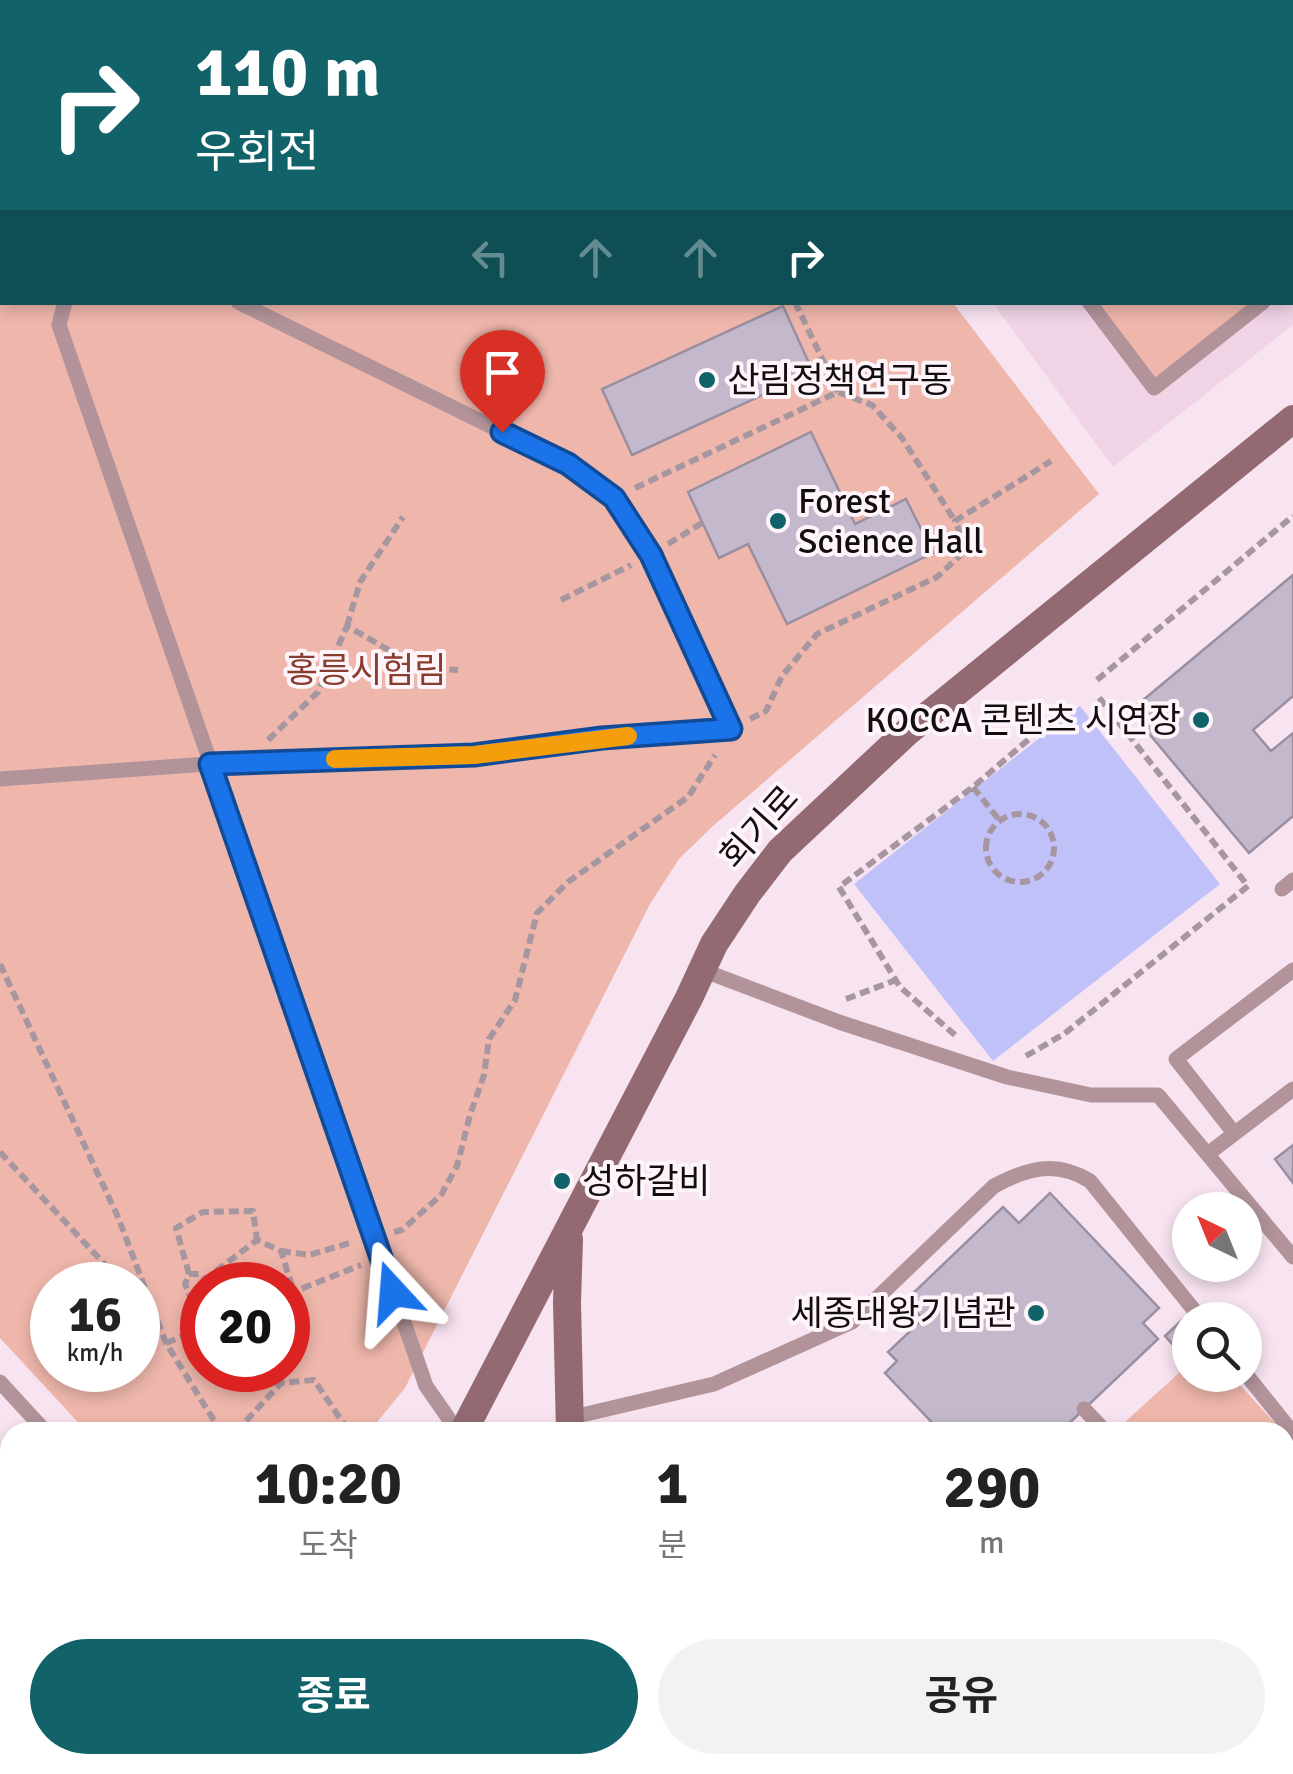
<!DOCTYPE html>
<html lang="ko">
<meta charset="utf-8">
<style>
:root{--surface:#fff;--page:#f2f2f2;--text:#222;--muted:#767676;--accent:#126269}
body{margin:0;font-family:Signika,"Noto Sans KR",sans-serif;background:var(--page);color:var(--text);height:100vh;display:flex;flex-direction:column;font-size:38px;white-space:nowrap}
*{box-sizing:border-box;margin:0}
p{font-size:32px;color:var(--muted)}
.icon{flex:none;width:55px;height:55px;fill:none;stroke:currentColor;stroke-width:2;stroke-linecap:round;stroke-linejoin:round}
.map{position:relative;flex:1;overflow:hidden}
.side{position:absolute;left:0px;top:1422px;width:1295px;height:352px;display:flex;flex-direction:column;background:var(--surface);border-radius:30px 30px 0 0;box-shadow:0 5px 15px #0003}
.side>*{flex:none}
.hud{position:absolute;left:0px;top:0px;width:1295px;height:305px;box-shadow:0 5px 15px #0003;background:#126269;color:#fff;overflow:hidden}
.needle{width:65px;rotate:317deg}
.controls{position:absolute;left:1172px;top:1192px;display:grid;gap:20px}
.controls a{display:grid;place-items:center;width:90px;height:90px;border-radius:50%;background:var(--surface);box-shadow:0 5px 15px #0003;font-size:50px}
.speed{position:absolute;left:30px;top:1262px;display:flex;gap:20px;font-size:50px;font-weight:700;text-align:center}
.speed>*{display:grid;place-content:center;width:130px;height:130px;border-radius:50%;background:var(--surface);box-shadow:0 5px 15px #0003;line-height:1}
.speed small{font-size:25px;font-weight:400}
.speed .limit{border:15px solid #d22;background:#fff;color:#111}
.pin{position:absolute;display:grid;place-items:center;width:85px;height:85px;color:#fff;margin:-102px -42px;border-radius:50% 50% 50% 0;rotate:-45deg;box-shadow:0 0 10px #0007}
.pin .icon{rotate:45deg}
.me{position:absolute;width:110px;margin:-55px;rotate:341deg;stroke-linejoin:round;filter:drop-shadow(0 0 8px #0008)}
.turn{display:flex;align-items:center;gap:35px;height:210px;padding:0 30px;font-size:45px}
.turn .icon{width:130px;height:130px;stroke-width:2.5}
.turn b{display:block;font-size:70px;line-height:85px}
.lanes{display:flex;align-items:center;height:95px;padding:0 30px;background:#0003;justify-content:center;gap:50px;direction:ltr}
.lanes .off{opacity:.35}
.eta{display:flex;justify-content:space-evenly;align-items:center;height:170px;text-align:center}
.eta b{font-size:60px;font-weight:700;line-height:70px}
.primary-button{display:flex;gap:20px;margin-top:auto;padding:20px 30px}
.primary-button a{flex:1;height:115px;border-radius:60px;background:var(--accent);color:#fff;font-size:40px;font-weight:700;line-height:115px;text-align:center}
.primary-button a+a{background:var(--page);color:var(--text)}
.map>svg:first-child{display:block}
.built{fill:#f0d4e6}
.green{fill:#efb7ac;fill-rule:evenodd}
.water{fill:#c1c1f9}
.building{fill:#c4b9cc;stroke:#9a8fa1;stroke-width:2.5}
.lines{fill:none;stroke-linecap:round;stroke-linejoin:round}
.path{stroke:#a696a0;stroke-width:6;stroke-dasharray:10 5;stroke-linecap:butt}
.service{stroke:#b19399;stroke-width:15}
.minor{stroke:#b19399;stroke-width:28}
.secondary{stroke:#936a72;stroke-width:28}
.route-casing{stroke:#114b97;stroke-width:25}
.route{stroke:#1a73e8;stroke-width:18}
.slow{stroke:#f59e0b;stroke-width:18}
.poi-dot{fill:#126269;stroke:#fdf5fa;stroke-width:4}
.labels{text-anchor:middle;stroke-width:8;stroke-linejoin:round;paint-order:stroke}
.poi-label{font-size:35px;fill:#130c11;stroke:#fdf5fa;text-anchor:start}
.park-label{font-size:35px;fill:#8a3c2f;stroke:#fdf5fa}
.street-label{font-size:35px;fill:#130c11;stroke:#fdf5fa}
</style>
<div class="map">
<svg width="1293" height="1774" viewBox="0 0 1293 1774">
<rect width="100%" height="100%" fill="#f8e3f1"/>
<!-- built -->
<path class="built" d="M784,0H1293V325L1113,467L993,303L1292,302V2H785Z"/>
<!-- green -->
<path class="green" d="M0,0H727L729,2H2V302L953,303L1099,494L713,826L679,859L650,904L405,1388L369,1432H87L0,1338ZM52,1285H138V1370H52ZM202,1285H288V1370H202Z
M1089,303H1263L1154,388Z
M1190,1363V1375H1231L1283,1432H1138L1126,1421Z
M0,1492L10,1503V1765H107L97,1774H0Z
M1293,1590V1774H1111L1120,1765H1285V1598Z"/>
<!-- water -->
<path class="water" d="M1080,706L1220,884L993,1061L854,884Z"/>
<!-- building -->
<path class="building" d="M783,306L813,372L632,455L602,389Z
M811,432L855,524L906,499L933,553L787,624L748,544L719,558L688,492Z
M1293,575V696L1253,730L1271,751L1293,733V816L1249,853L1130,711Z
M1293,1145V1183L1275,1159Z
M1050,1193L1159,1308L1143,1323L1158,1339L1060,1432H941L885,1373L897,1361L888,1352L923,1319L905,1301L1003,1207L1019,1223Z
M1183,1319L1190,1326V1356L1186,1359L1165,1336Z
M856,1765H1042L1032,1774H864Z"/>
<g class="lines">
<!-- path -->
<path class="path" d="M296,2V0
M795,302L838,392
M635,488L838,392L872,405L902,438L955,521
M668,544L702,523
M561,600L631,565
M347,626L360,582L403,517
M1097,680L1293,516
M750,719L766,711L782,676L817,634L937,577L967,549L955,521L1051,461
M268,740L318,692L347,626L420,668L458,670
M973,787L1000,821
M986 848a34 34 0 1 1 68 0a34 34 0 1 1-68 0Z
M0,964L118,1217L166,1343L221,1432
M846,999L896,980
M955,1035L900,987L839,887L973,787L1062,711
M1026,1056L1064,1034L1248,886L1097,695
M0,1152L124,1285
M394,1232L402,1230L441,1195L457,1166L470,1115L484,1075L489,1039L515,1000L537,913L568,882L688,797L715,755
M281,1251L309,1255L353,1242
M189,1274L176,1228L203,1212L253,1211L257,1240
M211,1285L216,1271L257,1240L281,1251L302,1318L288,1323
M218,1285L236,1279L240,1285
M288,1294L361,1265
M138,1299L154,1317
M202,1314L190,1296L185,1284L189,1274H200L210,1285
M166,1343L202,1328
M236,1432L281,1383L314,1380L344,1424L336,1432"/>
<!-- service -->
<path class="service" d="M862,0L864,2
M1133,2L1136,0
M0,267H2
M1292,280L1293,279
M65,302L59,325L426,1386L458,1432
M1089,302L1154,388L1263,302
M0,779L235,762L474,755L602,738L731,729L651,555L615,497L568,464L238,302
M1282,889L1293,880
M702,970L839,1022L1007,1077L1091,1095H1158L1293,1257
M1234,1133L1176,1059L1293,970
M1209,1153L1293,1089
M1245,1373L1293,1433
M0,1382L46,1432
M1084,1409L1106,1432
M569,1418L714,1384L852,1322L994,1186C1028,1168 1056,1160 1090,1181L1202,1320
M0,1492L10,1503
M1285,1574L1293,1566
M1077,1774L1086,1765"/>
<!-- minor -->
<path class="minor" d="M265,1765L268,1774
M474,1774L479,1765"/>
<!-- secondary -->
<path class="secondary" d="M569,1239L567,1303L570,1432
M463,1432L689,998L714,944L747,894L780,851L906,733L1293,419
M710,1765L719,1774
M170,1774L179,1765"/>
</g>
<g class="lines">
<defs>
<path id="route" d="M393,1292L210,764L474,755L602,738L731,729L651,555L614,498L568,464L502,432"/>
</defs>
<!-- route casing -->
<use href="#route" class="route-casing"/>
<!-- route -->
<use href="#route" class="route"/>
<!-- slow -->
<path class="slow" d="M335,759L474,755L628,736"/>
</g>
<!-- markers -->
<g class="poi-dot">
<circle cx="707" cy="380" r="10"/>
<circle cx="778" cy="521" r="10"/>
<circle cx="1201" cy="720" r="10"/>
<circle cx="562" cy="1181" r="10"/>
<circle cx="1036" cy="1313" r="10"/>
</g>
<g class="labels">
<!-- poi labels -->
<g class="poi-label">
<text x="727" y="392">산림정책연구동</text>
<text x="798" y="513">Forest<tspan x="798" dy="40">Science Hall</tspan></text>
<text x="1181" y="732" text-anchor="end">KOCCA 콘텐츠 시연장</text>
<text x="582" y="1193">성하갈비</text>
<text x="1016" y="1325" text-anchor="end">세종대왕기념관</text>
</g>
<!-- park labels -->
<g class="park-label">
<text x="366" y="682">홍릉시험림</text>
</g>
<!-- street labels -->
<g class="street-label">
<text transform="translate(759 827) rotate(-48)" y="12">회기로</text>
</g>
</g>
</svg>
<div class="controls">
<a><svg class="needle" viewBox="-14 -14 28 28"><path d="M0-13l5 13h-10z" fill="#e53935"/><path d="M0 13l5-13h-10z" fill="#767676"/></svg></a>
<a><svg class="icon" aria-label="search" viewBox="0 0 24 24"><circle cx="10" cy="10" r="6"/><path d="M15 15l6 6"/></svg></a>
</div>
<div class="speed"><div>16<small>km/h</small></div><div class="limit">20</div></div>
<div class="pin" style="left:502px;top:432px;background:#d93025"><svg class="icon" aria-label="arrive" viewBox="0 0 24 24"><path d="M6 21V4h12l-3 4 3 4H6"/></svg></div>
<svg class="me" style="left:393px;top:1292px" viewBox="-20 -20 40 40"><path d="M0-17L14 15 0 8-14 15z" fill="#1a73e8" stroke="#fff" stroke-width="4"/></svg>
<div class="hud">
<div class="turn"><svg class="icon" aria-label="right" viewBox="0 0 24 24"><path d="M7 20v-9h11M14 6l5 5-5 5"/></svg><div><b>110 m</b>우회전</div></div>
<div class="lanes"><svg class="icon off" aria-label="left" viewBox="0 0 24 24"><path d="M17 20v-9H6M10 6l-5 5 5 5"/></svg><svg class="icon off" aria-label="ahead" viewBox="0 0 24 24"><path d="M12 20V5M6 11l6-6 6 6"/></svg><svg class="icon off" aria-label="ahead" viewBox="0 0 24 24"><path d="M12 20V5M6 11l6-6 6 6"/></svg><svg class="icon" aria-label="right" viewBox="0 0 24 24"><path d="M7 20v-9h11M14 6l5 5-5 5"/></svg></div>
</div>
<section class="side">
<div class="eta">
<div><b>10:20</b><p>도착</p></div>
<div><b>1</b><p>분</p></div>
<div><b>290</b><p>m</p></div>
</div>
<div class="primary-button"><a>종료</a><a>공유</a></div>
</section>
</div>
